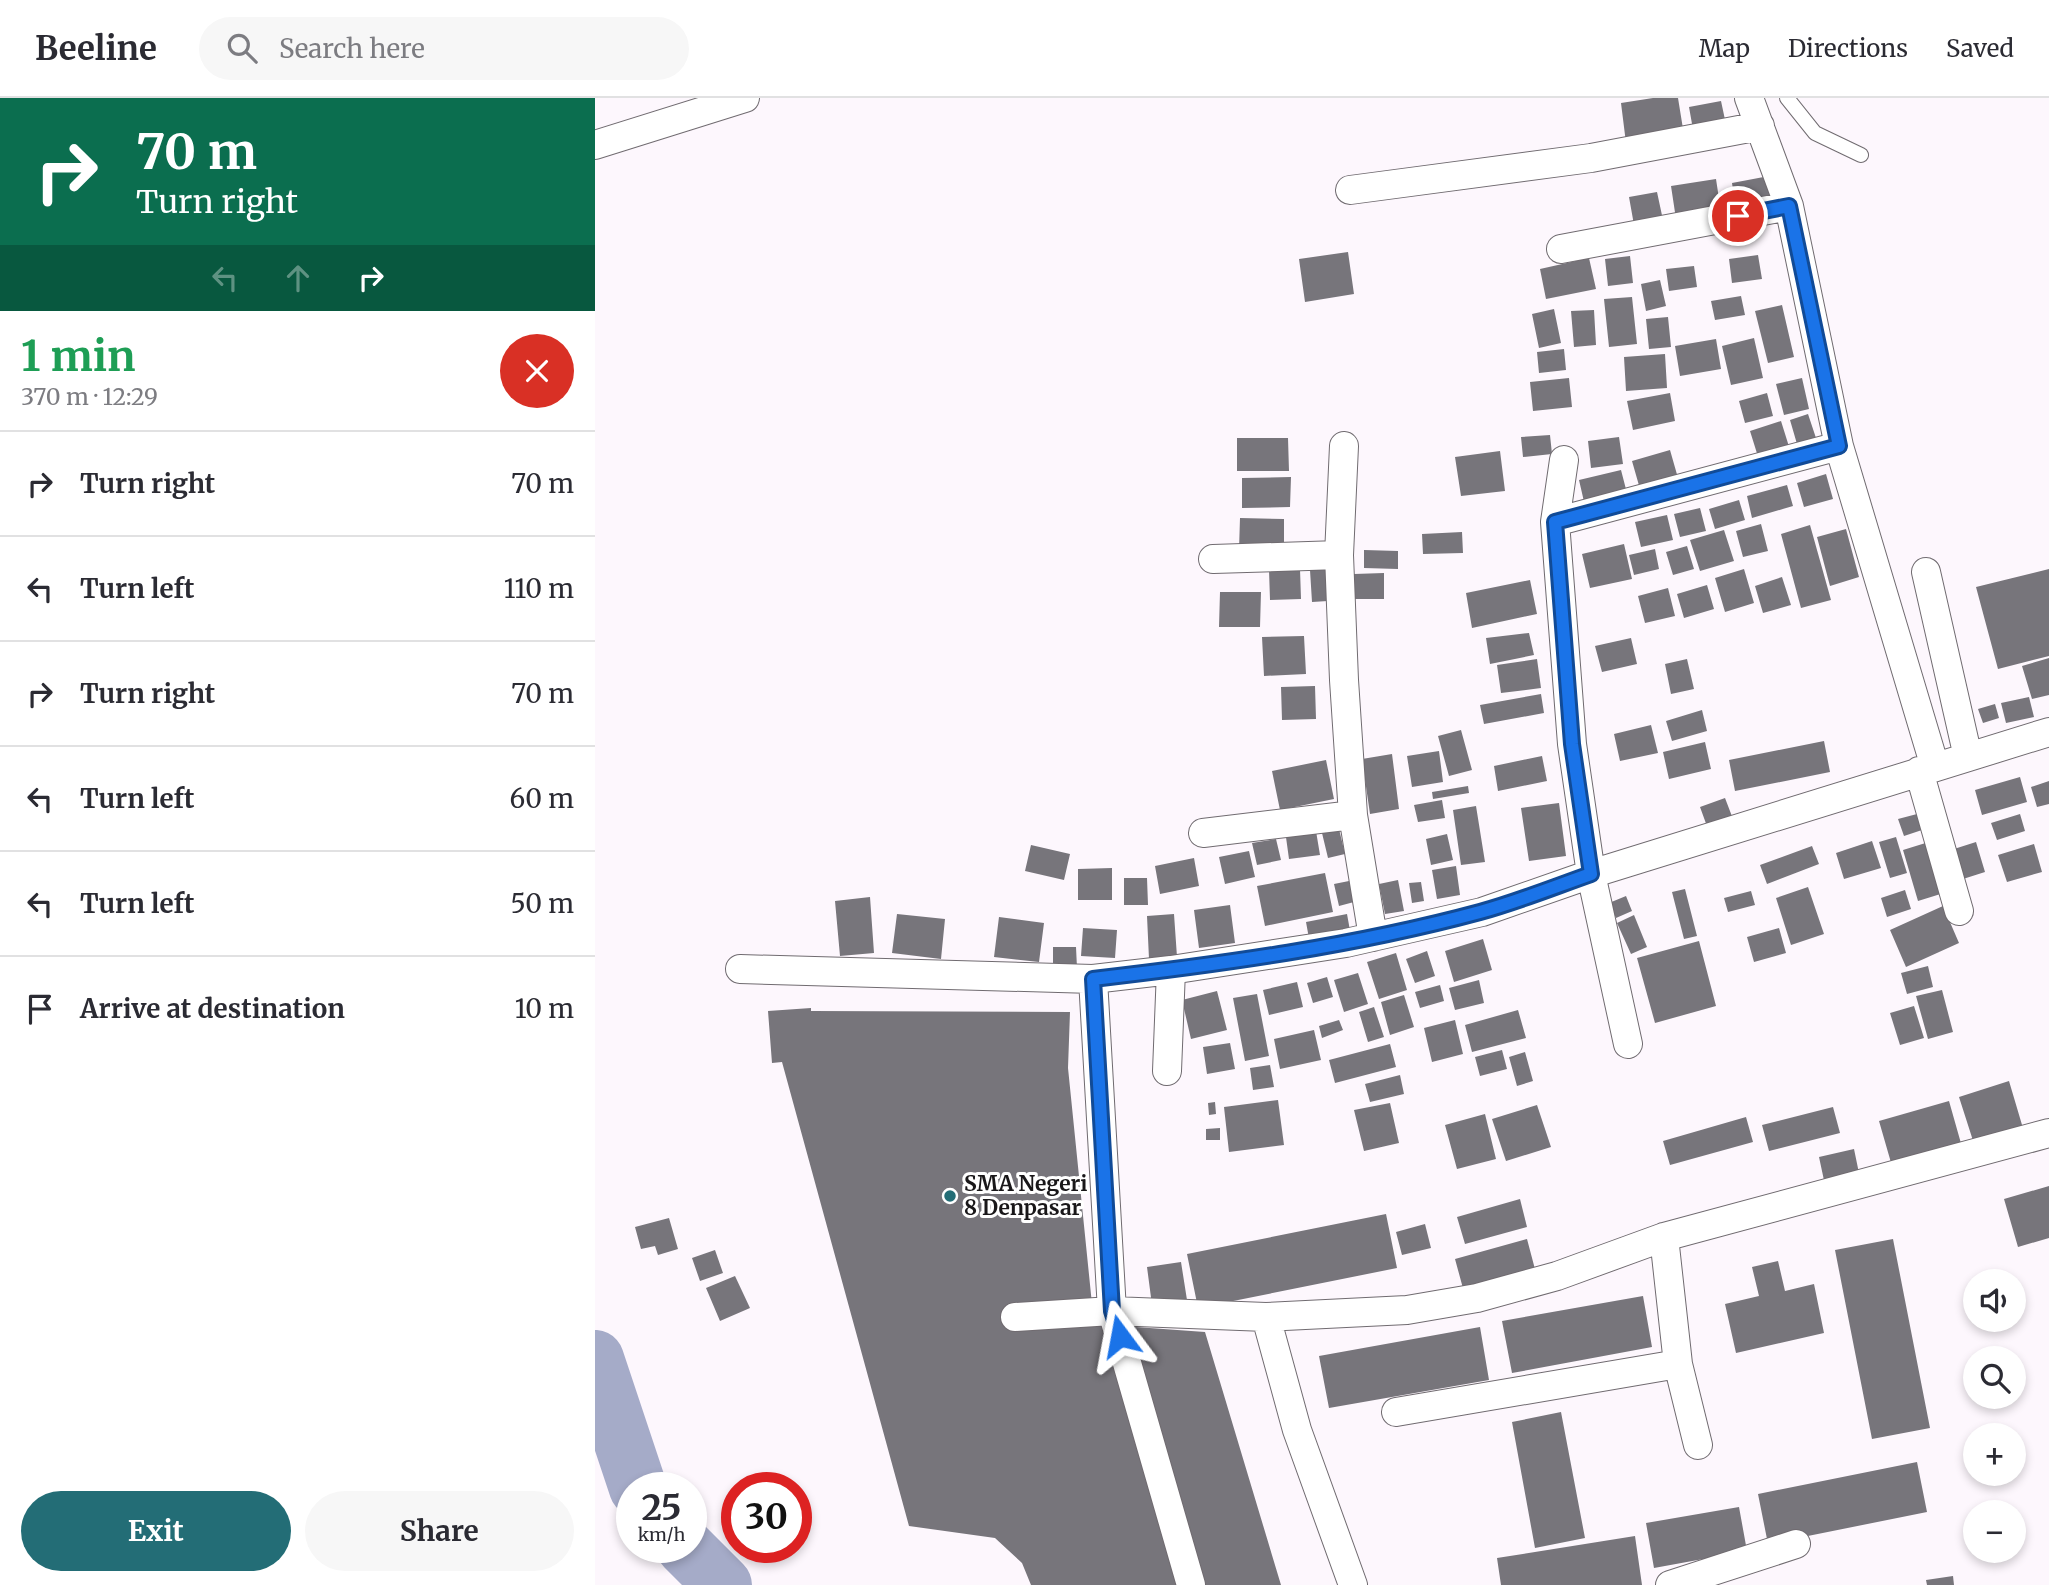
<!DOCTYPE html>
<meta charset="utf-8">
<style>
:root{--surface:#fff;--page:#f7f7f7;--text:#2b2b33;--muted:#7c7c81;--line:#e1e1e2;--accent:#236d76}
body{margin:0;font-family:Merriweather,serif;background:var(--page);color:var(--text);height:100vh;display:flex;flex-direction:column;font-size:26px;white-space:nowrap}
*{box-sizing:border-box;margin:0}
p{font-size:23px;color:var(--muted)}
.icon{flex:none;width:38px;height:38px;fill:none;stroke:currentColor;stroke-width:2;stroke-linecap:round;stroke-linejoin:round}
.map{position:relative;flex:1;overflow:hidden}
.sheet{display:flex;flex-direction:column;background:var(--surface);width:595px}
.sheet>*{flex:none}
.hud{background:#0b6e4f;color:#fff;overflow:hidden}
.controls{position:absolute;left:1368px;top:1171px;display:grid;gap:14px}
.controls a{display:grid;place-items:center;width:63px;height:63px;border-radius:50%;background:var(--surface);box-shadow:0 4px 10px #0003;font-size:35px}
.speed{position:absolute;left:21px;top:1374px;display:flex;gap:14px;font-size:35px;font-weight:700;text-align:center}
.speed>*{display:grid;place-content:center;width:91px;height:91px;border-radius:50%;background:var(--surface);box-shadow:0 4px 10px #0003;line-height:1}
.speed small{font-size:18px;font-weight:400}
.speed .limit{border:10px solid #d22;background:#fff;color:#111}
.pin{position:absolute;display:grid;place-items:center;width:60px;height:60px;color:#fff;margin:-30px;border:4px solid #fff;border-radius:50%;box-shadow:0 2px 7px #0007}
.me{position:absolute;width:77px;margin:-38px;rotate:347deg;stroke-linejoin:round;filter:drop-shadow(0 0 5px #0008)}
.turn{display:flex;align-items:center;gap:24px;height:147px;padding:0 21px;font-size:32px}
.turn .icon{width:91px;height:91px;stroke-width:2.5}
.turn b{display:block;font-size:49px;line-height:60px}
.lanes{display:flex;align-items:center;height:66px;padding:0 21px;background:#0003;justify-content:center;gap:35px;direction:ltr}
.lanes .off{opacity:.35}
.round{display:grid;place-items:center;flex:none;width:74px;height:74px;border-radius:37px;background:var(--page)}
.summary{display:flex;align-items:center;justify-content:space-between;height:119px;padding:0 21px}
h1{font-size:42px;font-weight:700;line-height:52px;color:#1e9e55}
.button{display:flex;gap:14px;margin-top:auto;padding:14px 21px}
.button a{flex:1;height:80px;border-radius:42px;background:var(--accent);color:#fff;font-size:28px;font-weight:700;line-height:80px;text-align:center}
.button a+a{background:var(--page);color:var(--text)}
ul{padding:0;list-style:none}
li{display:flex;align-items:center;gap:21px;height:105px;padding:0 21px;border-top:2px solid var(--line)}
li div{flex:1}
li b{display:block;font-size:26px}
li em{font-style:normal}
header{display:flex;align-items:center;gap:42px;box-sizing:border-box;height:98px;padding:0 35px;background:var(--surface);border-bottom:2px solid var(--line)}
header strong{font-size:33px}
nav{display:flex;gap:38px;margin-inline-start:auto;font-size:24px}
.search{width:490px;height:63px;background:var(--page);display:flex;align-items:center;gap:18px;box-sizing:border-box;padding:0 24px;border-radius:38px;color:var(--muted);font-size:26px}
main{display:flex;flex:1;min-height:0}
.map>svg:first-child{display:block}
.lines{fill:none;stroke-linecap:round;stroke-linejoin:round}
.river{stroke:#a5abc8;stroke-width:58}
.building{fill:#77757b}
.lane-casing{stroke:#706b70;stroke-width:16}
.street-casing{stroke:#706b70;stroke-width:30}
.lane{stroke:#fff;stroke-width:14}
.street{stroke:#fff;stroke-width:28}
.route-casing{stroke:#114b97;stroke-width:18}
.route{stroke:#1a73e8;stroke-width:12}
.poi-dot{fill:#236d76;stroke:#fff;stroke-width:2.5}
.labels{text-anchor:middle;stroke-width:6;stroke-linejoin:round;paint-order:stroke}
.poi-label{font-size:21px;font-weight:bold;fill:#191719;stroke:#fff;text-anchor:start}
</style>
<header>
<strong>Beeline</strong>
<div class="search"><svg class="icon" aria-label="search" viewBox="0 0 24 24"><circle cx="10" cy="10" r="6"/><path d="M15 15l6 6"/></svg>Search here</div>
<nav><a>Map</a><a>Directions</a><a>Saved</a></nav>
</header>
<main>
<section class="sheet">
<div class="hud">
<div class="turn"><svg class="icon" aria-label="right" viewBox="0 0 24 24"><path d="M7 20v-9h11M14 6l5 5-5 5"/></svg><div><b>70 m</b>Turn right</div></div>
<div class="lanes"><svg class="icon off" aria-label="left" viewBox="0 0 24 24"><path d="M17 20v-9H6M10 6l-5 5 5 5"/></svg><svg class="icon off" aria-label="ahead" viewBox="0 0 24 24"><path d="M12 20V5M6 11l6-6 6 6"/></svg><svg class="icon" aria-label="right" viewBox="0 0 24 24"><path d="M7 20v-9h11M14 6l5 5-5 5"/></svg></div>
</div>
<div class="summary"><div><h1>1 min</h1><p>370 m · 12:29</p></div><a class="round" style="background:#d93025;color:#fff"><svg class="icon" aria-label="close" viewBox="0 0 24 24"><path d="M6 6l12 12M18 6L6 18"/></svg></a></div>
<ul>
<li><svg class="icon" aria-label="right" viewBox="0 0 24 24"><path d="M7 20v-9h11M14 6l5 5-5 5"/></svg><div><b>Turn right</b></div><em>70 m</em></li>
<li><svg class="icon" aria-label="left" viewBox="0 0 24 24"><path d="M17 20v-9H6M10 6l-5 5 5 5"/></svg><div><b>Turn left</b></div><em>110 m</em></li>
<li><svg class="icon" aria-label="right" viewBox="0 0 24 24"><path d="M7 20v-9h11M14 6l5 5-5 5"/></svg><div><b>Turn right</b></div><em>70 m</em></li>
<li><svg class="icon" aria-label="left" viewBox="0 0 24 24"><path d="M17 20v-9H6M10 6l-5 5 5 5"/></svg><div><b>Turn left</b></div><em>60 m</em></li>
<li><svg class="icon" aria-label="left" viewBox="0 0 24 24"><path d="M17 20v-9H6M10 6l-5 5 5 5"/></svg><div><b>Turn left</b></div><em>50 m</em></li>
<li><svg class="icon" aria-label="arrive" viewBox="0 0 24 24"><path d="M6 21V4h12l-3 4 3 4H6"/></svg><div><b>Arrive at destination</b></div><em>10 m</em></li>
</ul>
<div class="button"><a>Exit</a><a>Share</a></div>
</section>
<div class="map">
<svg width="1454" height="1487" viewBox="0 0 1454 1487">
<rect width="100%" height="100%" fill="#fdf7fd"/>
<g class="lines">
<!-- river -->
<path class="river" d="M0,1261L43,1390
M90,1449L128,1487"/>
</g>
<!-- building -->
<path class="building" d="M1058,0H1083L1089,37L1031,45L1026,5Z
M1126,3L1132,31L1099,37L1094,9Z
M1174,78L1178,98L1140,105L1137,85Z
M1121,81L1126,114L1081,121L1076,88Z
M1062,94L1068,122L1039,127L1034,99Z
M753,154L759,196L710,204L704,161Z
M1163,157L1167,181L1137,185L1134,161Z
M1035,158L1038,185L1013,188L1010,161Z
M994,160L1001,191L951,201L945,171Z
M1099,168L1102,189L1074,193L1071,171Z
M1065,182L1071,208L1051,213L1046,186Z
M1146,198L1150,217L1120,222L1116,203Z
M1037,199L1042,246L1014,249L1009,201Z
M1187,207L1199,259L1173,265L1160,213Z
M959,211L966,245L944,250L937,216Z
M999,212L1001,247L979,249L976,213Z
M1073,219L1076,249L1054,251L1051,221Z
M1159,240L1168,280L1136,287L1127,248Z
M1121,241L1126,271L1085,278L1080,248Z
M969,251L971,272L944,275L942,254Z
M1070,256L1072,290L1031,293L1029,259Z
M974,280L977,309L938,313L935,284Z
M1207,280L1214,311L1189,317L1181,286Z
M1075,295L1080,323L1038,332L1032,303Z
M1172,295L1178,318L1150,325L1144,303Z
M1213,316L1221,340L1202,346L1195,322Z
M1186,323L1196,355L1165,365L1155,333Z
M955,337L957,356L928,359L926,339Z
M1024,339L1028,366L996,370L993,343Z
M642,340H693L694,373H642Z
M1075,352L1083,380L1045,391L1037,363Z
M905,353L910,393L866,398L860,359Z
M1026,372L1033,399L990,408L984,382Z
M1231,376L1238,401L1209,409L1202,385Z
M696,379L695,409L647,410V380Z
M1192,387L1198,408L1157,420L1152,398Z
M1144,402L1150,422L1120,431L1114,411Z
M1105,410L1111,433L1085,439L1079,416Z
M1072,417L1078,442L1046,449L1040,424Z
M645,420L689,421V453L644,452Z
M1166,426L1173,453L1148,459L1141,433Z
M1215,427L1236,502L1206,510L1186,436Z
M1251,431L1264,479L1235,488L1222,439Z
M1129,432L1139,463L1105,473L1095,442Z
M867,434L868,455L828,456L827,436Z
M1029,446L1037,481L995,490L987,456Z
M1092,448L1099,471L1078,477L1071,454Z
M1060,451L1064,471L1039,477L1034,457Z
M769,452L803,453V471L769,470Z
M705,471L706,501L675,502L674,472Z
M1149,471L1159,505L1130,514L1120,480Z
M1454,471V558L1403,571L1381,489Z
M715,472H732L733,503L717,504Z
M789,475V501H759V476Z
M1187,479L1196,507L1168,515L1160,488Z
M935,482L942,516L877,530L871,495Z
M1112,487L1119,511L1089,520L1082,496Z
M1073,490L1080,518L1050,525L1043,498Z
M625,494H666L665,529H624Z
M934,535L939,557L895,566L891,540Z
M709,538L711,576L669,578L667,539Z
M1036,540L1042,566L1007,574L1000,548Z
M1454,560V597L1437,601L1427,568Z
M942,561L946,590L906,595L902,567Z
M1092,561L1099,591L1076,596L1070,566Z
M720,588L721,621L687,622L686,589Z
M946,596L949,615L889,626L885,607Z
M1434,599L1439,619L1411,625L1406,605Z
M1400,606L1404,620L1388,625L1383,611Z
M1107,612L1112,633L1077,643L1071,623Z
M1056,627L1063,655L1025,663L1019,636Z
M866,632L877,672L854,678L843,638Z
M1229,643L1235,674L1140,693L1134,662Z
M1110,644L1116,671L1074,681L1068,654Z
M844,653L848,684L817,689L812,658Z
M797,656L804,711L775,716L767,661Z
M947,658L952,683L903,693L899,668Z
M731,662L739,701L685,712L677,673Z
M1425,679L1432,704L1387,717L1380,692Z
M1454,683V706L1442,709L1436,689Z
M873,688L874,695L838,701L837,694Z
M1130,700L1138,721L1113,731L1105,709Z
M847,702L850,720L823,724L819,707Z
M964,705L971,758L934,763L926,710Z
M881,708L890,764L866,767L858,712Z
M1322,716L1327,732L1309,738L1303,721Z
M1425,716L1430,733L1402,742L1396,725Z
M720,727L725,757L694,761L690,732Z
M744,731L750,756L733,760L727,735Z
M852,736L858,762L836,767L831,741Z
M1301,739L1312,775L1295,780L1284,744Z
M681,741L686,762L662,767L657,745Z
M1277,743L1286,770L1249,781L1241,755Z
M1337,743L1352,794L1323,803L1308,752Z
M1381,744L1390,774L1368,781L1359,751Z
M1439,746L1447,774L1412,784L1403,757Z
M436,747L475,756L469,782L430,773Z
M1217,748L1224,766L1172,786L1165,767Z
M654,753L660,779L630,786L624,759Z
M599,760L604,788L565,796L560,768Z
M861,768L865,797L842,801L837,772Z
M517,770V802H483V771Z
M730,775L738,814L670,828L662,788Z
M529,780H552L553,807H529Z
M803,782L809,813L790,816L784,786Z
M754,783L759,804L744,808L739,786Z
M826,784L829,803L817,805L814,785Z
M1213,789L1229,836L1196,847L1181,800Z
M1090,791L1102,838L1089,841L1077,794Z
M1310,792L1316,811L1292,819L1286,800Z
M1156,793L1160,807L1133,814L1129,800Z
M1031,798L1037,813L1021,820L1014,805Z
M275,799L279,855L245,858L240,803Z
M635,807L640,845L604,850L599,812Z
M1348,808L1364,845L1311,869L1295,832Z
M302,816L350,821L346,861L297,855Z
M579,816L582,859L554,861L552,818Z
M752,816L756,838L715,846L711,824Z
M1039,817L1052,849L1036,856L1022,825Z
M404,819L449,825L444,864L399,859Z
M488,830L522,832L520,860L486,858Z
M1184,830L1191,855L1159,864L1152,839Z
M888,841L897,872L859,884L850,853Z
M1104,843L1121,908L1060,925L1042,860Z
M458,849H481L482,870H458Z
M832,853L840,878L820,885L811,861Z
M801,855L812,892L784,901L772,864Z
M1333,868L1338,889L1312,896L1306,875Z
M763,875L773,906L749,914L739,882Z
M732,879L738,899L718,905L712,885Z
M884,882L889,905L860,912L854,890Z
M702,884L708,909L674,917L668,892Z
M845,887L849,903L825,910L820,894Z
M1347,892L1358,934L1333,941L1321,898Z
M622,893L632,932L596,941L587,902Z
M662,896L674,958L650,963L638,900Z
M809,897L819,929L795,937L786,904Z
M1319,908L1329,940L1305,947L1295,915Z
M779,909L789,939L773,944L764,914Z
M216,910V913L475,914L473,970L499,1226L610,1234L686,1487H436L427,1465L400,1440L314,1428L187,964L177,965L173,913Z
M923,912L931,940L877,954L870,927Z
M744,922L748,932L727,940L724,928Z
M860,922L868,956L837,964L829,930Z
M719,932L726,962L685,971L679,941Z
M635,945L640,971L612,976L608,949Z
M795,946L801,969L740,985L734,962Z
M907,952L912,971L885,978L880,959Z
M930,954L938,983L922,988L914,959Z
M675,967L679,989L658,992L655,970Z
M805,977L809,996L775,1004L770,986Z
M1414,983L1430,1037L1381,1052L1364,999Z
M683,1002L689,1047L634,1054L629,1009Z
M1354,1003L1369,1056L1299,1075L1284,1023Z
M620,1004L621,1016L614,1017L613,1005Z
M795,1005L804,1045L769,1053L759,1012Z
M942,1007L956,1049L911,1063L897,1021Z
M1238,1009L1245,1035L1174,1053L1167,1027Z
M890,1016L901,1061L862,1071L850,1027Z
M1151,1019L1158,1044L1075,1067L1068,1043Z
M625,1030V1042H611V1031Z
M1259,1051L1265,1080L1230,1087L1224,1059Z
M1454,1088V1140L1423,1149L1409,1101Z
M925,1101L932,1129L870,1146L862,1119Z
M791,1116L802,1170L603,1210L592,1156Z
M74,1120L83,1151L63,1157L60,1148L46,1151L40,1129Z
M830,1126L836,1150L807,1157L801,1134Z
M932,1141L941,1175L869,1194L860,1161Z
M1298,1141L1335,1330L1277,1341L1240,1152Z
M120,1152L128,1175L105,1183L97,1160Z
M1183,1163L1190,1193L1219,1186L1229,1235L1141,1255L1130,1206L1164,1198L1157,1169Z
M586,1164L592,1202L557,1207L552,1169Z
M140,1178L155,1210L125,1223L111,1190Z
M1048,1198L1057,1249L917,1275L907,1223Z
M885,1229L894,1282L734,1310L724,1258Z
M966,1314L990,1440L940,1450L917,1324Z
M1322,1364L1332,1414L1173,1446L1163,1396Z
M1144,1409L1152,1453L1059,1470L1051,1425Z
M1040,1438L1047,1487H906L902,1460Z
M1358,1478L1359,1487H1332L1331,1482Z"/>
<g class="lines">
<defs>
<path id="lane" d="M1192,0L1220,35L1266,57"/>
<path id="street" d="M1154,0L1194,108L1244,348L1340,669
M0,47L150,0
M755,92L996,60L1165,28
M966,151L1194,108
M749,348L744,457L749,582L758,717L778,839
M969,362L960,424L977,646L996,776L1033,946
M960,424L1244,348
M618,461L744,457
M1331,474L1373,659
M1324,673L1364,813
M608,735L758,717
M145,871L498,881L576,872L751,845L887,814L996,776L1454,634
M498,881L517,1213L671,1219
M572,973L576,872
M1069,1139L1083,1266L1103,1347
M420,1219L517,1213L596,1487
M801,1314L1083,1266
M758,1487L702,1332L671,1219L812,1212L882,1200L962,1178L1069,1139L1454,1035
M1075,1487L1201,1446"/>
</defs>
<!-- lane casing -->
<use href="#lane" class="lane-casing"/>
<!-- street casing -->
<use href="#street" class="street-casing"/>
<!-- lane -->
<use href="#lane" class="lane"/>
<!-- street -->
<use href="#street" class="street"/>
</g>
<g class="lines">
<defs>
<path id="route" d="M525,1238L517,1213L498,881C628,866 759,848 885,814C922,804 959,789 996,776L977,646L960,424L1244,348L1194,108L1143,118"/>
</defs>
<!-- route casing -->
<use href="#route" class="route-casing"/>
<!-- route -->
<use href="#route" class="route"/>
</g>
<!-- markers -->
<circle class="poi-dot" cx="355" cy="1098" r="7"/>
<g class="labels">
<!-- poi labels -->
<g class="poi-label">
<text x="369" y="1093">SMA Negeri<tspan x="369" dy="24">8 Denpasar</tspan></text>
</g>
</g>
</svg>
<div class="controls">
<a><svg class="icon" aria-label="sound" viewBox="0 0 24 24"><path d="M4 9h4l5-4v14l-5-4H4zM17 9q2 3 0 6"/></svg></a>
<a><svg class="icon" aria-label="search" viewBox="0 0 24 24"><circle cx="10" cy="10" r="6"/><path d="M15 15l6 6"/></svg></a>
<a>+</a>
<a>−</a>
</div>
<div class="speed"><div>25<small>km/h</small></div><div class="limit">30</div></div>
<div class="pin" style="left:1143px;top:118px;background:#d93025"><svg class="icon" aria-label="arrive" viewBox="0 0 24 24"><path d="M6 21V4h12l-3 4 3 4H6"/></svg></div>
<svg class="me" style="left:525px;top:1238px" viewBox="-20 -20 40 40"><path d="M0-17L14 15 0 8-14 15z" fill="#1a73e8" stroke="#fff" stroke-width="4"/></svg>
</div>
</main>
